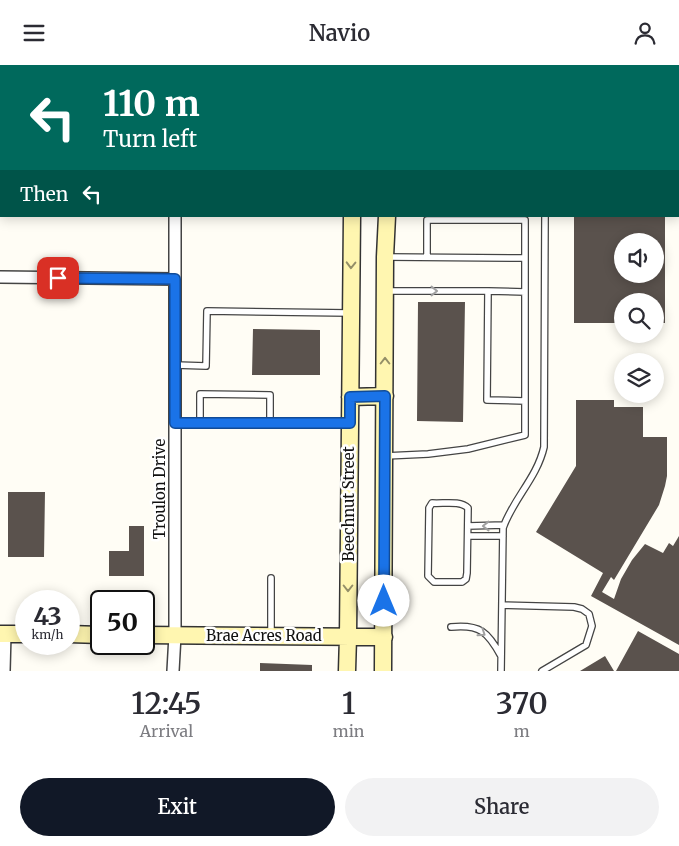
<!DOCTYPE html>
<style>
:root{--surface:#fff;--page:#f2f2f3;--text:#2b2b33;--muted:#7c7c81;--accent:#111827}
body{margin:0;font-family:Merriweather,serif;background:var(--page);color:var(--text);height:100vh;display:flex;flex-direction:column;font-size:19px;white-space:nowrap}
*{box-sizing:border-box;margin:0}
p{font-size:16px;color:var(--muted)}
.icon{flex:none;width:28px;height:28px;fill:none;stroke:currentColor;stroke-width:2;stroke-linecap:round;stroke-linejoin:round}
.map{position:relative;height:606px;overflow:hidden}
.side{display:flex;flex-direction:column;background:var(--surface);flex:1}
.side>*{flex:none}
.top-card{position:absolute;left:0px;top:0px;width:680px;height:152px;box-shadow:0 2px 12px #0003;background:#00695c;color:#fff;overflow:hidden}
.buttons{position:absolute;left:614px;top:168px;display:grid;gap:10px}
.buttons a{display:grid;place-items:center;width:50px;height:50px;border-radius:50%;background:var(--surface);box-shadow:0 2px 12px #0003;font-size:25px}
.speed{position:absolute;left:15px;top:525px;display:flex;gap:10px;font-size:25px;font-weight:700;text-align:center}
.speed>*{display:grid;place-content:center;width:65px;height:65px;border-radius:50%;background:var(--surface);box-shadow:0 2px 12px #0003;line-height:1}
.speed small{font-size:12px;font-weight:400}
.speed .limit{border:2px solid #111;border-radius:8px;background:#fff;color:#111}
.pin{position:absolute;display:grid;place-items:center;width:42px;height:42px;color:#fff;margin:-21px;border-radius:10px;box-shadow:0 2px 8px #0006}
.me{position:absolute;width:55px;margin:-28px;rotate:0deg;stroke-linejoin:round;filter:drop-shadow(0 0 4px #0008)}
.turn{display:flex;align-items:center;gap:18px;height:105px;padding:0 20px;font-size:22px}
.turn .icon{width:65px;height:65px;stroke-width:2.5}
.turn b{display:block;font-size:35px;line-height:42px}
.then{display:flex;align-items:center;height:48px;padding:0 20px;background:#0003;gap:10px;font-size:19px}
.eta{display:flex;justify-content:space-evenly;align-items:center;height:85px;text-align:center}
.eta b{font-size:30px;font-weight:600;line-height:35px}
.button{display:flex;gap:10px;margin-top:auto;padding:10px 20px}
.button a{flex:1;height:58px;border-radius:30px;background:var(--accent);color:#fff;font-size:20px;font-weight:600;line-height:58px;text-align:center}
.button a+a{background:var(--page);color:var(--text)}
header{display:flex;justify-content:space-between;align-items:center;height:65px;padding:0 20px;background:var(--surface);font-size:22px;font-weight:600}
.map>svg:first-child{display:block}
.green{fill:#d5ebbd}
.building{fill:#5a524d;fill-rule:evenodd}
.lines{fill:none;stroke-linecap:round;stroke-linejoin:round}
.lane-casing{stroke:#444;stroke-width:8}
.street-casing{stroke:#444;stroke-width:14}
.secondary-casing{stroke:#333;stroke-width:19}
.lane{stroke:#fff;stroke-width:5.5}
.street{stroke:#fff;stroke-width:11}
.secondary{stroke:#fff6b0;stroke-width:16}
.oneway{stroke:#948f68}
.oneway2{stroke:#a0a0a0}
.route-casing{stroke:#114b97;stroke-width:12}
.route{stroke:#1a73e8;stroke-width:9}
.labels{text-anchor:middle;stroke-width:5;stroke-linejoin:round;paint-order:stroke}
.street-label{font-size:15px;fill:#111;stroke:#fff}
</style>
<header><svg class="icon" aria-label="menu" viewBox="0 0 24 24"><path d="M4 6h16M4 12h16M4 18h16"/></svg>Navio<svg class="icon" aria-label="person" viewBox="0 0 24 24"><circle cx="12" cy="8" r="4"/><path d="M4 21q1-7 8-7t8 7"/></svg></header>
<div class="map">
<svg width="679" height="606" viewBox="0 0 679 606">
<rect width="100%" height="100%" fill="#fffdf5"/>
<!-- green -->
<path class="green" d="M0,0H158V1H1V19H0Z"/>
<!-- building -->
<path class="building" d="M574,151H665V258H655V236H622V258H574ZM622,176H655V209H622Z
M418,237H465L463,357L417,356Z
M253,264L320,265V310H252Z
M576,335H614V342H643V372H667V411L665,421L659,440L614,515L611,512L602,527L614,534L621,514L632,495L645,479L663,488L669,478L673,481L679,471V580L591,531L603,508L536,467L576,401Z
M8,427H45L44,492H8Z
M129,461H144V511H109V486H129Z
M638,566L679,589V606H616Z
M605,591L614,606H580Z
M260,598L312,600V606H260Z"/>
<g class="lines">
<defs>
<path id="lane" d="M388,192L525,193
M386,226H488
M525,227L488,226L487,335L525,336
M175,300L206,301L207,246L350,248
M175,358H348
M200,358V329L270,330V358
M385,391L428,389L468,384L525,370V155H427V192
M432,438C443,439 460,435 468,443L467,508L466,514L462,517H434L428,511L429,446V443Z
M468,461L504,460
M468,471H503
M502,540L574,542L582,544L589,549L592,561L586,580L542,606
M451,562C480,559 488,567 501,591
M271,569V513
M501,606L503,463C513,434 537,413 544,382L545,151"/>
<path id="street" d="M177,1V0
M0,212L175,214
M4,606L5,569
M173,606L175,570V151"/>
<path id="secondary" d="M365,1V0
M400,1V0
M350,332L385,331
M0,569H26
M69,569L101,570
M144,570L384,572
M347,606L348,572L352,151
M383,606L385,192L387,151"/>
</defs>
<!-- lane casing -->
<use href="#lane" class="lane-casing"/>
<!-- street casing -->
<use href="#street" class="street-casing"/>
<!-- secondary casing -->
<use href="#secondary" class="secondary-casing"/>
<!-- lane -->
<use href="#lane" class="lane"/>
<!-- street -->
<use href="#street" class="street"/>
<!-- secondary -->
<use href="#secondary" class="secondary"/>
</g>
<!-- one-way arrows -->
<defs><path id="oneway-chevron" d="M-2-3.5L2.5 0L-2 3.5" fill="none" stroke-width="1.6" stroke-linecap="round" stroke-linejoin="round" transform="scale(1.25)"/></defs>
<g class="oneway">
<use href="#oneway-chevron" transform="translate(351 200) rotate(91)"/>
<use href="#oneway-chevron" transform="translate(385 296) rotate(-90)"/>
<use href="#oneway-chevron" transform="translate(348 523) rotate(90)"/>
</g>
<g class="oneway2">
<use href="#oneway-chevron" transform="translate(434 226)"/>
<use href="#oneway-chevron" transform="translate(486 461) rotate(180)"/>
<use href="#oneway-chevron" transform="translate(482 568) rotate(34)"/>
</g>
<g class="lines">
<defs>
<path id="route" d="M58,213L175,214V358H350V332L385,331L384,536"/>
</defs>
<!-- route casing -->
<use href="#route" class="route-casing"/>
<!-- route -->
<use href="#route" class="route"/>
</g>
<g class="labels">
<!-- street labels -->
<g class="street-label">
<text transform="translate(160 424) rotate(-90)" y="5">Troulon Drive</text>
<text transform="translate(349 439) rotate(-90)" y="5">Beechnut Street</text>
<text x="264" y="576">Brae Acres Road</text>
</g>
</g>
</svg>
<div class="buttons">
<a><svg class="icon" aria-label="sound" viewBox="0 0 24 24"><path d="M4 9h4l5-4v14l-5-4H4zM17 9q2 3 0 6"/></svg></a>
<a><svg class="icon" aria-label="search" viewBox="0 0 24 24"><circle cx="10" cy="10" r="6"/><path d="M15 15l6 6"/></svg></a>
<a><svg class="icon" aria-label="layers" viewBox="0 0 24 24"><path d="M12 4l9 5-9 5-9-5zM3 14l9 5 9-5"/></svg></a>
</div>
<div class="speed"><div>43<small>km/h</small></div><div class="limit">50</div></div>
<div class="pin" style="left:58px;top:213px;background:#d93025"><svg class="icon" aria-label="arrive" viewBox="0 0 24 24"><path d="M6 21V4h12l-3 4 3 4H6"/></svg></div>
<svg class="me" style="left:384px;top:536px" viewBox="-20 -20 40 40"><circle r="19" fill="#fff"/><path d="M0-13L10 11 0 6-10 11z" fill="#1a73e8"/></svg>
<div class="top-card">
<div class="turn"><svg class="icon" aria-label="left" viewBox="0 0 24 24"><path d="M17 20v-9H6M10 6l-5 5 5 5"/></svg><div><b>110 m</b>Turn left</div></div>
<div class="then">Then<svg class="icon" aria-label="left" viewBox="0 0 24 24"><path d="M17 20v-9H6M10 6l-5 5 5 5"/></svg></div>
</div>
</div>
<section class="side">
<div class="eta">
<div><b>12:45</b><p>Arrival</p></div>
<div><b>1</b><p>min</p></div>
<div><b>370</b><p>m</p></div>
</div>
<div class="button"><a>Exit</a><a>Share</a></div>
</section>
